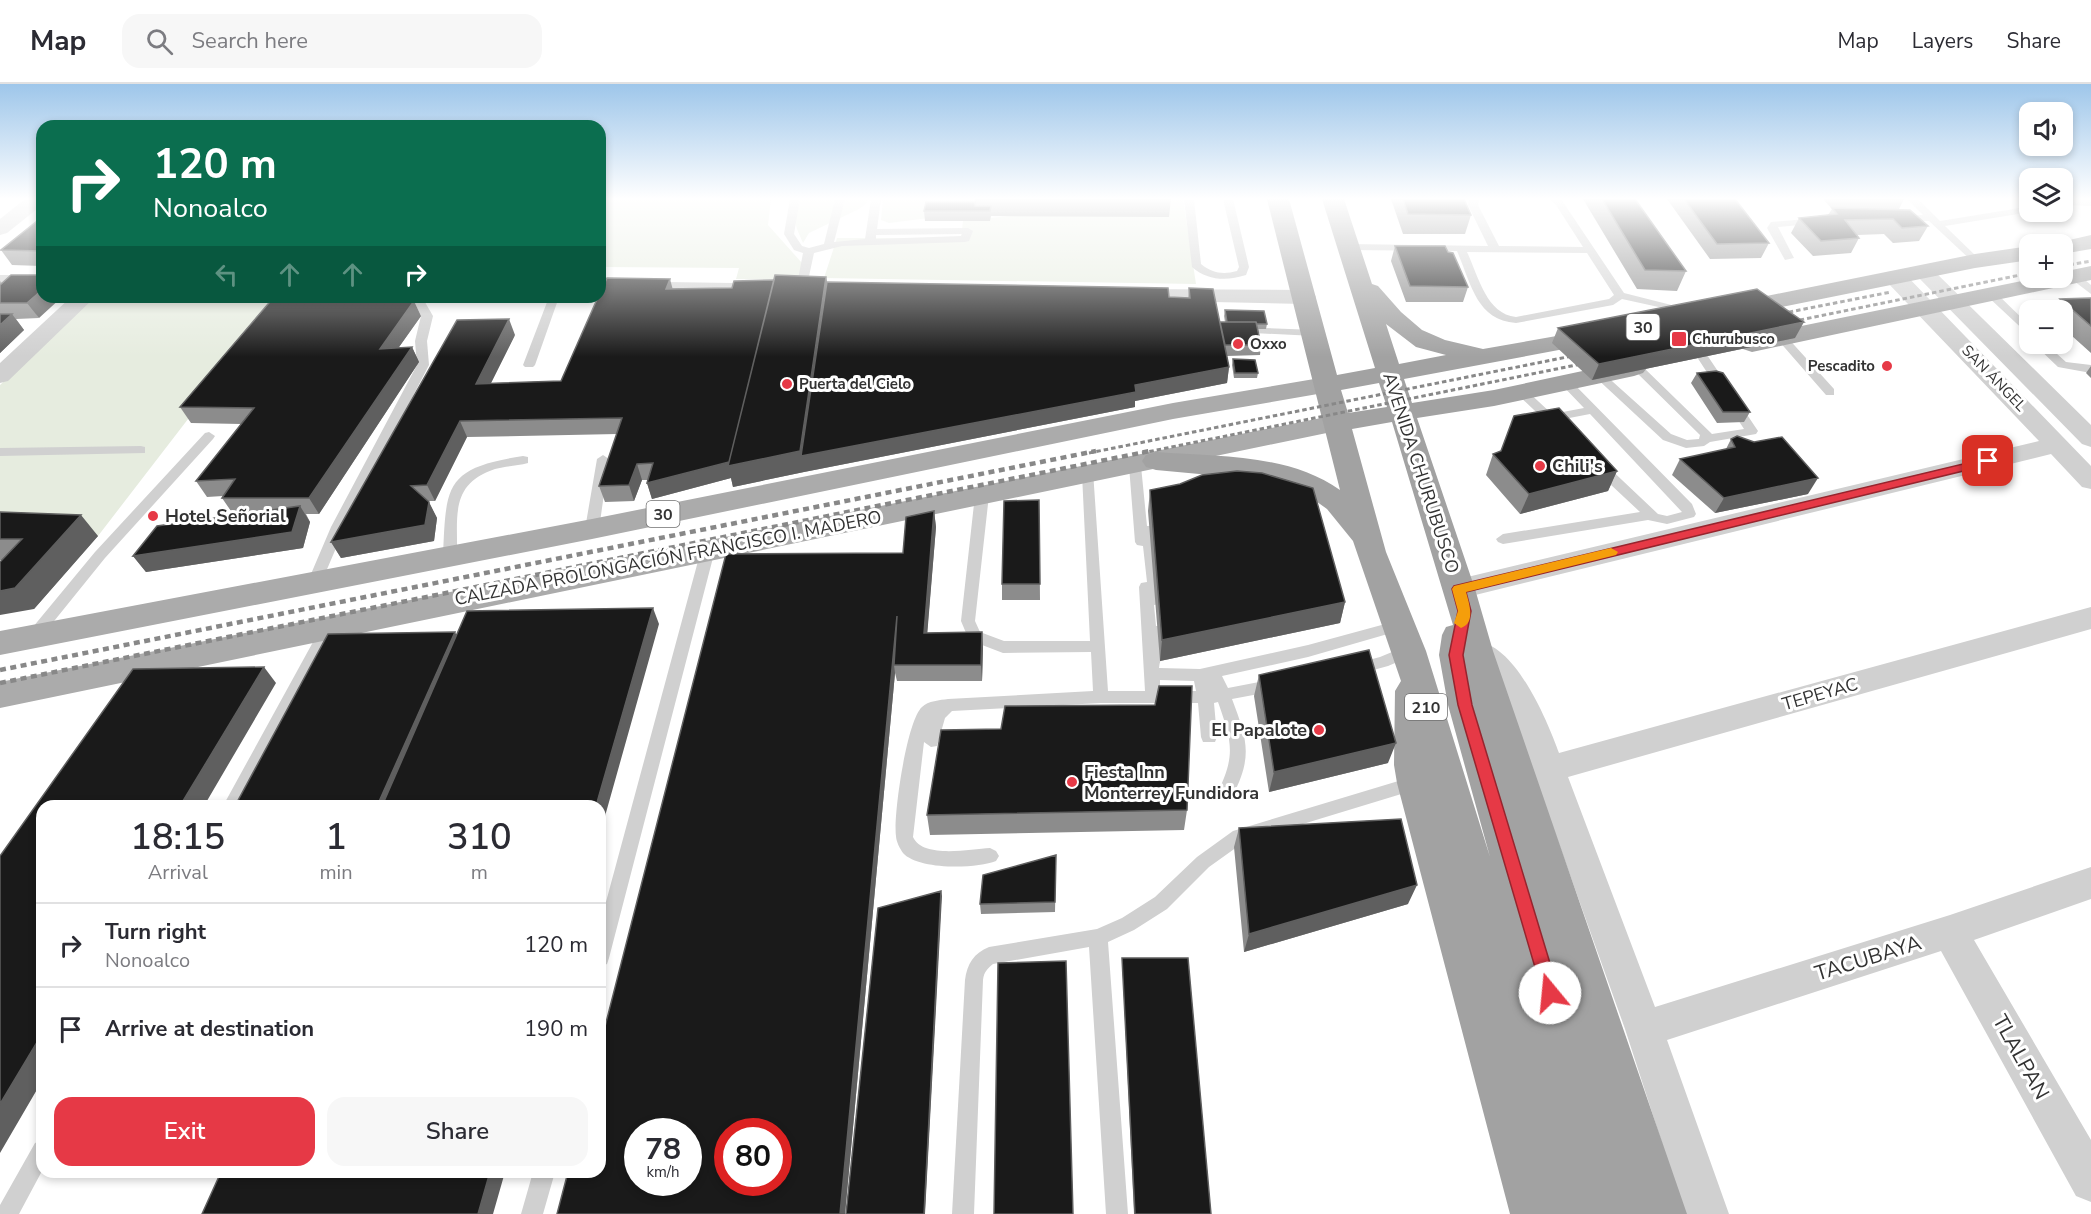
<!DOCTYPE html>
<meta charset="utf-8">
<style>
:root{--surface:#fff;--page:#f7f7f7;--text:#2b2b33;--muted:#7c7c81;--line:#e1e1e2;--accent:#e63946}
body{margin:0;font-family:"Nunito Sans",sans-serif;background:var(--page);color:var(--text);height:100vh;display:flex;flex-direction:column;font-size:22px;white-space:nowrap}
*{box-sizing:border-box;margin:0}
p{font-size:20px;color:var(--muted)}
.icon{flex:none;width:33px;height:33px;fill:none;stroke:currentColor;stroke-width:2;stroke-linecap:round;stroke-linejoin:round}
.map{position:relative;flex:1;overflow:hidden}
.details{position:absolute;left:36px;top:716px;width:570px;height:378px;display:flex;flex-direction:column;background:var(--surface);border-radius:18px;box-shadow:0 3px 9px #0003}
.details>*{flex:none}
.guide{position:absolute;left:36px;top:36px;width:570px;height:183px;border-radius:18px;box-shadow:0 3px 9px #0003;background:#0b6e4f;color:#fff;overflow:hidden}
.controls{position:absolute;left:2019px;top:18px;display:grid;gap:12px}
.controls a{display:grid;place-items:center;width:54px;height:54px;border-radius:12px;background:var(--surface);box-shadow:0 3px 9px #0003;font-size:30px}
.speed{position:absolute;left:624px;top:1034px;display:flex;gap:12px;font-size:30px;font-weight:700;text-align:center}
.speed>*{display:grid;place-content:center;width:78px;height:78px;border-radius:50%;background:var(--surface);box-shadow:0 3px 9px #0003;line-height:1}
.speed small{font-size:15px;font-weight:400}
.speed .limit{border:9px solid #d22;background:#fff;color:#111}
.pin{position:absolute;display:grid;place-items:center;width:51px;height:51px;color:#fff;margin:-26px;border-radius:12px;box-shadow:0 3px 9px #0006}
.me{position:absolute;width:66px;margin:-33px;rotate:343deg;stroke-linejoin:round;filter:drop-shadow(0 0 4px #0008)}
.turn{display:flex;align-items:center;gap:21px;height:126px;padding:0 18px;font-size:27px}
.turn .icon{width:78px;height:78px;stroke-width:2.5}
.turn b{display:block;font-size:42px;line-height:51px}
.lanes{display:flex;align-items:center;height:57px;padding:0 18px;background:#0003;justify-content:center;gap:30px;direction:ltr}
.lanes .off{opacity:.35}
.eta{display:flex;justify-content:space-evenly;align-items:center;height:102px;text-align:center}
.eta b{font-size:36px;font-weight:600;line-height:42px}
.cta{display:flex;gap:12px;margin-top:auto;padding:12px 18px}
.cta a{flex:1;height:69px;border-radius:18px;background:var(--accent);color:#fff;font-size:24px;font-weight:600;line-height:69px;text-align:center}
.cta a+a{background:var(--page);color:var(--text)}
ul{padding:0;list-style:none}
li{display:flex;align-items:center;gap:18px;height:84px;padding:0 18px;border-top:2px solid var(--line)}
li div{flex:1}
li b{display:block;font-size:22px}
li em{font-style:normal}
header{display:flex;align-items:center;gap:36px;box-sizing:border-box;height:84px;padding:0 30px;background:var(--surface);border-bottom:2px solid var(--line)}
header strong{font-size:28px}
nav{display:flex;gap:33px;margin-inline-start:auto;font-size:21px}
.search{width:420px;height:54px;background:var(--page);display:flex;align-items:center;gap:15px;box-sizing:border-box;padding:0 21px;border-radius:18px;color:var(--muted);font-size:22px}
.map>svg:first-child{display:block}
.green{fill:#e6ecdf}
.lines{fill:none;stroke-linecap:round;stroke-linejoin:round}
.service{fill:#d0d0d0;fill-rule:evenodd}
.minor{fill:#d0d0d0;fill-rule:evenodd}
.primary{fill:#ababab;fill-rule:evenodd}
.trunk{fill:#a2a2a2;fill-rule:evenodd}
.rail-far1{stroke:#888;stroke-width:3;stroke-dasharray:4.5 3;stroke-linecap:butt}
.rail{stroke:#888;stroke-width:4.5;stroke-dasharray:6 4.5;stroke-linecap:butt}
.wall{fill:#8c8c8c}
.shaded-wall{fill:#5f5f5f}
.building{fill:#1a1a1a;stroke:#5f5f5f;stroke-width:1.5;fill-rule:evenodd}
.route{fill:#e63946;stroke:#96252e;stroke-width:1.5}
.slow{fill:#f59e0b}
.poi-dot{fill:#e63946;stroke:#fff;stroke-width:2}
.labels{text-anchor:middle;stroke-width:6;stroke-linejoin:round;paint-order:stroke}
.far-poi-label{font-size:15px;font-weight:bold;fill:#333;stroke:#fff;text-anchor:start}
.far-street-label{font-size:15px;fill:#333;stroke:#fff}
.shield{fill:#fff;stroke:#707070;stroke-width:1.5}
.shield-label{font-size:16px;font-weight:bold;fill:#333}
.poi-label{font-size:18px;font-weight:bold;fill:#333;stroke:#fff;text-anchor:start}
.street-label{font-size:18px;fill:#333;stroke:#fff}
.near-street-label{font-size:21px;fill:#333;stroke:#fff}
</style>
<header>
<strong>Map</strong>
<div class="search"><svg class="icon" aria-label="search" viewBox="0 0 24 24"><circle cx="10" cy="10" r="6"/><path d="M15 15l6 6"/></svg>Search here</div>
<nav><a>Map</a><a>Layers</a><a>Share</a></nav>
</header>
<div class="map">
<svg width="2091" height="1130" viewBox="0 0 2091 1130">
<rect width="100%" height="100%" fill="#fff"/>
<!-- green -->
<path class="green" d="M600,115H771L768,141L802,179L799,196L736,195L739,184L600,183Z
M789,115H867L866,120L859,125L809,149L803,159L797,145Z
M883,115H977L976,128L889,139L881,136Z
M1167,115H1183L1196,200L824,194L837,154H961L963,137Z
M282,213L98,452L0,448V301L90,214Z"/>
<g class="lines">
<!-- service -->
<path class="service" d="M790,115H800L794,150L802,162L809,164L824,160L835,115H845L834,158L865,155L871,115H881L877,145L968,144L973,147L969,157L965,158L842,162L814,169L806,206L801,209L796,206L803,169L794,166L784,150ZM962,150L961,152L876,155V151Z
M1184,115H1194L1201,180C1212,189 1223,191 1237,187L1239,183L1223,115H1233L1249,183L1246,191C1227,197 1208,197 1192,183Z
M1469,115H1479L1478,121L1499,162L1583,163L1556,121L1549,115H1561L1624,209L1691,226L1686,229L1622,215L1613,221L1516,239C1476,236 1471,199 1457,167L1349,166L1344,163L1349,160L1488,162L1468,121ZM1467,168L1587,169L1614,211L1609,215L1516,233C1486,230 1478,191 1467,168Z
M1907,115H1918L1940,137L2026,123L2029,124L2030,128L1945,142L1979,175V179L1975,180L1929,137H1895L1894,135L1899,132L1923,131Z
M2062,115L2091,116V122L2062,121Z
M1818,134L1822,135V139L1778,143L1794,174L1785,176L1767,144L1771,138Z
M2070,190H2078L2091,201V210L2070,194Z
M1990,206L1994,207L2030,242V252L1986,211V207Z
M412,213H422L433,232L427,257L429,281L345,443L322,497L315,502L310,501L308,497L331,443L417,281L415,257L421,232Z
M549,213H559L535,281L533,283H525L523,281Z
M1238,243L1315,246L1321,249L1315,252L1234,248L1232,246Z
M1782,251L1786,252L1834,305V311H1826L1778,256V252Z
M2034,260H2046L2066,278L2091,281V289L2058,283Z
M1701,267L1705,268L1758,347L1756,350L1710,358L1704,362L1686,364L1663,356L1593,291L1599,287L1603,289L1671,350L1687,356L1699,355L1700,351L1633,285V281H1641L1712,350L1744,345L1695,270Z
M1566,295L1570,296L1692,420L1696,430L1694,433L1667,440L1648,436L1503,460L1498,458L1496,455L1503,450L1640,428L1594,385L1593,382L1594,379H1604L1658,430L1667,432L1682,428L1590,330L1559,336L1562,340L1560,343H1552L1515,308L1517,305H1525L1552,330L1584,324L1560,299Z
M209,348L215,352L213,355L105,474L38,557H28L26,553L28,549L95,468L205,349Z
M141,362L145,363V369L0,372V364Z
M603,371L609,375L599,445L592,450L585,445L597,375Z
M523,372L528,373V379C517,382 505,382 495,385C449,400 458,434 457,472L455,475H445L443,472C446,401 445,384 523,372Z
M1135,378L1141,382L1147,442L1170,441L1177,446L1170,451H1155L1163,516L1161,520L1154,521L1156,542H1164C1174,562 1160,569 1159,584L1200,585L1308,561L1400,536L1407,541L1405,545L1308,573L1222,592L1228,604L1275,595L1280,597L1283,601L1280,605L1275,607L1232,615C1247,655 1253,672 1233,711L1231,715L1225,717L1219,715L1217,710C1236,671 1232,658 1218,618L1214,619L1217,653L1215,658H1203L1201,653L1198,619H1101L952,627L945,634L937,662L931,663L924,658L913,753C923,775 970,765 990,764L996,767L999,772L996,777C976,785 918,786 903,769C900,765 896,757 896,752C893,731 907,636 922,623C928,617 940,616 948,615L1093,607L1091,568L1003,569L969,556L961,537L975,411L982,407L989,411L975,537L980,548L1004,557H1090L1082,390L1083,387H1093L1108,607H1145L1139,503L1141,499L1147,498L1143,462L1137,461L1135,458L1129,382ZM1160,596L1194,597L1196,607H1160Z
M708,461L715,466L609,874L607,880L600,883V840L701,466Z
M329,537L336,542L240,722H223L324,538Z
M1409,561L1417,567L1414,571L1388,582L1355,591L1350,589L1347,585L1350,581L1380,573Z
M1415,692L1421,694L1423,699L1421,704L1244,758L1209,783L1167,825L1134,846L1108,858L1128,1130H1106L1089,863L993,880C987,885 984,888 983,896L974,1130H952L965,896C967,880 974,869 989,863L1097,845L1122,834L1155,813L1197,773L1233,747Z
M42,1056V1087L19,1130H0V1121L35,1059Z
M533,1088H555L543,1130H521Z"/>
<!-- minor -->
<path class="minor" d="M25,115H42V121L7,149L0,151V135Z
M1924,182L1931,184L2091,341V363L2082,360L1917,192L1913,188L1917,184Z
M1895,187L1903,188L2091,382V405L2082,403L2051,370L1459,515L1449,512L1445,505L1449,498L1459,495L2039,357L1887,198L1884,193L1887,188Z
M0,191H42V203H0Z
M600,197L732,199L740,200L743,205L740,210L732,211L600,209Z
M1128,205L1305,206L1313,208L1316,213L1313,218L1305,220L1120,216L1117,211L1120,206Z
M71,213H95L8,297L0,299V279Z
M2091,523V545L1568,693L1655,923L1950,831L2091,783V815L1974,856L2091,1056V1118L2076,1112L1941,867L1667,956L1729,1130H1685L1625,945L1514,634L1493,599L1465,575L1461,567L1465,559C1510,545 1547,636 1559,669Z"/>
<!-- primary -->
<path class="primary" d="M1326,293L1335,295L1339,301L1335,307L1173,335L592,455L0,571V547L592,435L1173,319Z
M1336,331L1346,333L1350,339L1346,345L0,624V598Z"/>
<!-- trunk -->
<path class="trunk" d="M1267,115H1289L1337,291L1375,284L1322,115H1344L1372,200L1378,202L1401,228L1422,246L1445,256L1483,265L1596,245L1605,247L1608,252L1605,257L1596,259L1404,295L1412,319L1494,306L1634,276L1643,279L1647,284L1643,289L1634,292L1494,322L1417,334L1475,505L1493,567L1687,1130H1639L1630,1102L1639,1130H1510L1397,699L1394,681L1395,607L1401,597L1353,457L1327,425L1306,410L1276,397L1156,386L1146,383L1142,377L1146,371L1156,368C1217,373 1288,369 1340,406ZM1386,240L1416,263L1446,271L1399,280ZM1379,299L1387,323L1348,329L1341,306ZM1392,338L1453,541L1446,543L1442,551L1439,571L1448,621L1490,773L1426,567L1386,468L1352,345Z
M2091,151V165L2062,170V160H2052Z
M2030,162V176L1975,184L1732,233L1723,231L1720,226L1723,221L1732,219L1975,170Z
M2091,182V196L1752,268L1743,265L1739,260L1743,255L1752,252L2036,194H2062V188Z"/>
<!-- rail-far1 -->
<path class="rail-far1" d="M2062,182L2091,177
M1774,231L1891,208
M1785,239L2030,189
M1089,369L1582,270
M1142,369L1591,278"/>
<!-- rail -->
<path class="rail" d="M0,586L1096,367
M0,599L1150,367"/>
</g>
<!-- wall -->
<path class="wall" d="M975,115H1171L1169,133L991,132L990,137H925L924,127L975,118Z
M1391,115H1464L1471,131L1465,150H1403Z
M1583,115H1635L1686,187L1677,207L1637,205Z
M1667,115H1735L1769,159L1761,174L1710,175Z
M1823,115H1904L1899,125H1864L1928,142L1919,157L1893,159L1884,150L1857,151L1859,154L1851,169L1813,172L1791,149L1799,134L1828,131L1832,125Z
M42,133V182L12,181L1,166Z
M1395,162L1448,168L1468,203L1463,218H1406L1391,177Z
M11,191L39,234L16,235L24,246L0,269V197L2,199Z
M826,193L827,198L1169,213L1188,214L1189,204L1220,238H1225L1224,232L1225,226L1267,240L1266,245H1258L1261,261L1260,271L1227,272L1229,283L1227,299L1135,317V323L804,388L733,403L731,394L652,415L647,399L648,396H642L634,417L605,418L599,402L617,350L467,353L435,417H428L437,434L434,457L341,474L331,458L515,251L491,299L561,297L673,205L732,204L774,196Z
M274,213H362L360,215L421,232L399,263H412L419,278L319,430H306L310,438L303,464L146,488L133,472L245,430H233L222,414L223,412L207,413L196,397L241,340L191,339L180,323Z
M2091,214V269L2062,243V226H2052L2060,215Z
M1558,244L1795,254L1592,296L1552,259Z
M1233,275L1258,289L1257,294H1234L1232,281Z
M2091,282V294L2086,289Z
M1697,289L1750,328L1744,338L1717,339L1691,299Z
M1731,355L1808,410L1715,429L1672,391L1680,375L1726,365Z
M1493,370L1617,387L1608,407L1520,430L1486,391Z
M1150,406L1345,518L1340,539L1160,577L1148,427Z
M1039,416L1040,516H1002V500Z
M934,427L936,443L927,549L982,548L983,564L982,597H897L895,589L845,1130H557L903,469Z
M0,428L98,452L34,525L2,476H0Z
M1259,591L1388,679L1269,708L1254,612Z
M1187,726L1184,746L930,751L927,731Z
M1239,744L1408,820L1244,868L1234,763Z
M1056,771L1055,828L981,830L980,820Z
M1122,874L1211,1130H1134Z"/>
<!-- shaded-wall -->
<path class="shaded-wall" d="M826,193L830,213L1135,301L1229,283L1227,299L1135,317V323L804,388L733,403L731,394L652,415L647,399Z
M670,195L674,210L666,205Z
M42,206V213H62L39,234L27,219Z
M342,213H362L349,230L341,215Z
M414,217L421,232L387,280L380,265Z
M12,230L24,246L0,269V241Z
M509,235L515,251L483,315L476,300Z
M1804,238L1795,254L1592,296L1599,280Z
M412,263L419,278L319,430L309,414Z
M460,337L467,353L435,417L427,401Z
M637,380L642,396L634,417L629,401Z
M1617,387L1608,407L1520,430L1529,410Z
M1818,394L1808,410L1715,429L1724,414Z
M429,418L437,434L434,457L341,474L331,458Z
M300,422L310,438L303,464L146,488L133,472Z
M934,427L936,443L926,565L924,549Z
M81,431L98,452L34,525L0,531V507Z
M1345,518L1340,539L1160,577L1162,556Z
M653,524L659,540L600,750V722H596Z
M897,532L894,581L895,589L845,1130H840Z
M455,548L463,564L395,722H377Z
M982,548L983,564L982,597L981,581Z
M264,583L276,599L204,722H180Z
M1396,659L1388,679L1269,708L1274,688Z
M1417,801L1408,820L1244,868L1249,850Z
M941,807L942,812L925,1130H924Z
M42,950V997L0,1069V1020Z
M490,1088H505L493,1130H478Z"/>
<!-- building -->
<path class="building" d="M1403,115H1464L1471,131L1408,130Z
M1602,115H1635L1686,187L1645,186Z
M1684,115H1735L1769,159L1717,160Z
M926,118H975V122H991L990,127H924Z
M1832,124L1910,126L1928,142L1902,144L1893,135L1845,136L1859,154L1821,157L1799,134L1837,130Z
M42,133V167L1,166Z
M1395,162H1445L1448,168L1453,169L1468,203L1410,202Z
M11,191H42V206L27,219H0V201Z
M775,191L826,193L800,367L728,382Z
M607,194L670,195L666,205L732,204L734,197L774,196L729,378L647,399L653,379L637,380L629,401L599,402L622,334L460,337L427,401L411,402L429,418L425,441L331,458L457,236L509,235L476,300L561,297L598,213H600V209Z
M827,198L1168,204L1169,213L1190,214L1189,204L1213,205L1229,283L1135,301L1136,308L801,372Z
M1757,205L1804,238L1599,280L1558,244Z
M274,213H342L341,215L414,217L380,265L412,263L309,414H222L235,395L196,397L254,324L180,323Z
M2091,214V242L2060,215Z
M1225,226L1264,227L1267,240H1257L1256,238H1227Z
M0,230H12L0,241Z
M1220,238H1256L1261,261H1225Z
M1233,275L1255,276L1258,289H1235Z
M1716,287L1723,289L1750,328H1723L1697,289Z
M1559,324L1617,387L1529,410L1493,370L1501,367L1514,332Z
M1737,352L1754,358L1782,353L1818,394L1724,414L1680,375L1735,363L1731,355Z
M1237,387L1262,389L1313,404L1345,518L1162,556L1150,406L1180,400L1202,391Z
M1039,416L1040,500H1002L1004,417Z
M300,422L292,448L133,472L157,442Z
M934,427L924,549L982,548L981,581H894L897,532L840,1130H557L568,1088H600V962L726,470L903,469L906,433ZM638,1047H688V1098H638ZM728,1047H778V1098H728Z
M0,428L81,431L15,504L0,507V478L22,455H0Z
M653,524L596,722H382L467,527Z
M455,548L377,722H235L328,550Z
M1369,566L1396,659L1274,688L1259,591Z
M264,583L180,722H42V950L0,1020V772L133,585Z
M1159,602H1192L1187,726L927,731L941,646L1001,645L1005,622L1155,621Z
M1401,735L1417,801L1249,850L1239,744Z
M1056,771L1055,818L980,820L983,791Z
M941,807L924,1130H846L878,824Z
M1122,874H1188L1211,1130H1135Z
M1066,877L1073,1130H994L998,879Z
M221,1088H490L478,1130H202Z"/>
<!-- sky -->
<linearGradient id="sky" x2="0" y2="1"><stop stop-color="#9ec6ea"/><stop offset="0.42" stop-color="#fff"/><stop offset="1" stop-color="#fff" stop-opacity="0"/></linearGradient>
<rect width="2091" height="273" fill="url(#sky)"/>
<!-- route -->
<path class="route" d="M1988,374L1993,377L1992,380L1466,508L1471,527L1463,571L1472,621L1559,909L1556,914L1550,917L1544,914L1458,621L1449,571L1458,527L1452,505L1454,502Z"/>
<!-- slow -->
<path class="slow" d="M1611,464L1618,468L1616,471L1466,508C1469,519 1476,539 1461,544L1454,539L1458,527L1452,505L1454,502Z"/>
<!-- markers -->
<g class="poi-dot">
<rect x="1671" y="247" width="16" height="16" rx="3"/>
<circle cx="1238" cy="260" r="6"/>
<circle cx="1887" cy="282" r="6"/>
<circle cx="787" cy="300" r="6"/>
<circle cx="1540" cy="382" r="6"/>
<circle cx="153" cy="432" r="6"/>
<circle cx="1319" cy="646" r="6"/>
<circle cx="1072" cy="698" r="6"/>
</g>
<g class="labels">
<!-- far-poi labels -->
<g class="far-poi-label">
<text x="1692" y="260">Churubusco</text>
<text x="1250" y="265">Oxxo</text>
<text x="1875" y="287" text-anchor="end">Pescadito</text>
<text x="799" y="305">Puerta del Cielo</text>
</g>
<!-- far-street labels -->
<g class="far-street-label">
<text transform="translate(1994 294) rotate(46)" y="5">SAN ÁNGEL</text>
</g>
<!-- shield labels -->
<g class="shield">
<rect x="1626.5" y="230" width="33" height="26" rx="4.5"/>
<rect x="646.5" y="417" width="33" height="26" rx="4.5"/>
<rect x="1405" y="610" width="42" height="26" rx="4.5"/>
</g>
<g class="shield-label">
<text x="1643" y="249">30</text>
<text x="663" y="436">30</text>
<text x="1426" y="629">210</text>
</g>
<!-- poi labels -->
<g class="poi-label">
<text x="1552" y="388">Chili's</text>
<text x="165" y="438">Hotel Señorial</text>
<text x="1307" y="652" text-anchor="end">El Papalote</text>
<text x="1084" y="694">Fiesta Inn<tspan x="1084" dy="21">Monterrey Fundidora</tspan></text>
</g>
<!-- street labels -->
<g class="street-label">
<text transform="translate(1421 389) rotate(72)" y="6">AVENIDA CHURUBUSCO</text>
<text transform="translate(668 474) rotate(-11)" y="6">CALZADA PROLONGACIÓN FRANCISCO I. MADERO</text>
<text transform="translate(1820 610) rotate(-16)" y="6">TEPEYAC</text>
</g>
<!-- near-street labels -->
<g class="near-street-label">
<text transform="translate(1868 874) rotate(-17)" y="7">TACUBAYA</text>
<text transform="translate(2021 973) rotate(61)" y="7">TLALPAN</text>
</g>
</g>
</svg>
<div class="controls">
<a><svg class="icon" aria-label="sound" viewBox="0 0 24 24"><path d="M4 9h4l5-4v14l-5-4H4zM17 9q2 3 0 6"/></svg></a>
<a><svg class="icon" aria-label="layers" viewBox="0 0 24 24"><path d="M12 4l9 5-9 5-9-5zM3 14l9 5 9-5"/></svg></a>
<a>+</a>
<a>−</a>
</div>
<div class="speed"><div>78<small>km/h</small></div><div class="limit">80</div></div>
<div class="pin" style="left:1988px;top:377px;background:#d93025"><svg class="icon" aria-label="arrive" viewBox="0 0 24 24"><path d="M6 21V4h12l-3 4 3 4H6"/></svg></div>
<svg class="me" style="left:1550px;top:909px" viewBox="-20 -20 40 40"><circle r="19" fill="#fff"/><path d="M0-13L10 11 0 6-10 11z" fill="#e63946"/></svg>
<div class="guide">
<div class="turn"><svg class="icon" aria-label="right" viewBox="0 0 24 24"><path d="M7 20v-9h11M14 6l5 5-5 5"/></svg><div><b>120 m</b>Nonoalco</div></div>
<div class="lanes"><svg class="icon off" aria-label="left" viewBox="0 0 24 24"><path d="M17 20v-9H6M10 6l-5 5 5 5"/></svg><svg class="icon off" aria-label="ahead" viewBox="0 0 24 24"><path d="M12 20V5M6 11l6-6 6 6"/></svg><svg class="icon off" aria-label="ahead" viewBox="0 0 24 24"><path d="M12 20V5M6 11l6-6 6 6"/></svg><svg class="icon" aria-label="right" viewBox="0 0 24 24"><path d="M7 20v-9h11M14 6l5 5-5 5"/></svg></div>
</div>
<section class="details">
<div class="eta">
<div><b>18:15</b><p>Arrival</p></div>
<div><b>1</b><p>min</p></div>
<div><b>310</b><p>m</p></div>
</div>
<ul>
<li><svg class="icon" aria-label="right" viewBox="0 0 24 24"><path d="M7 20v-9h11M14 6l5 5-5 5"/></svg><div><b>Turn right</b><p>Nonoalco</p></div><em>120 m</em></li>
<li><svg class="icon" aria-label="arrive" viewBox="0 0 24 24"><path d="M6 21V4h12l-3 4 3 4H6"/></svg><div><b>Arrive at destination</b></div><em>190 m</em></li>
</ul>
<div class="cta"><a>Exit</a><a>Share</a></div>
</section>
</div>
